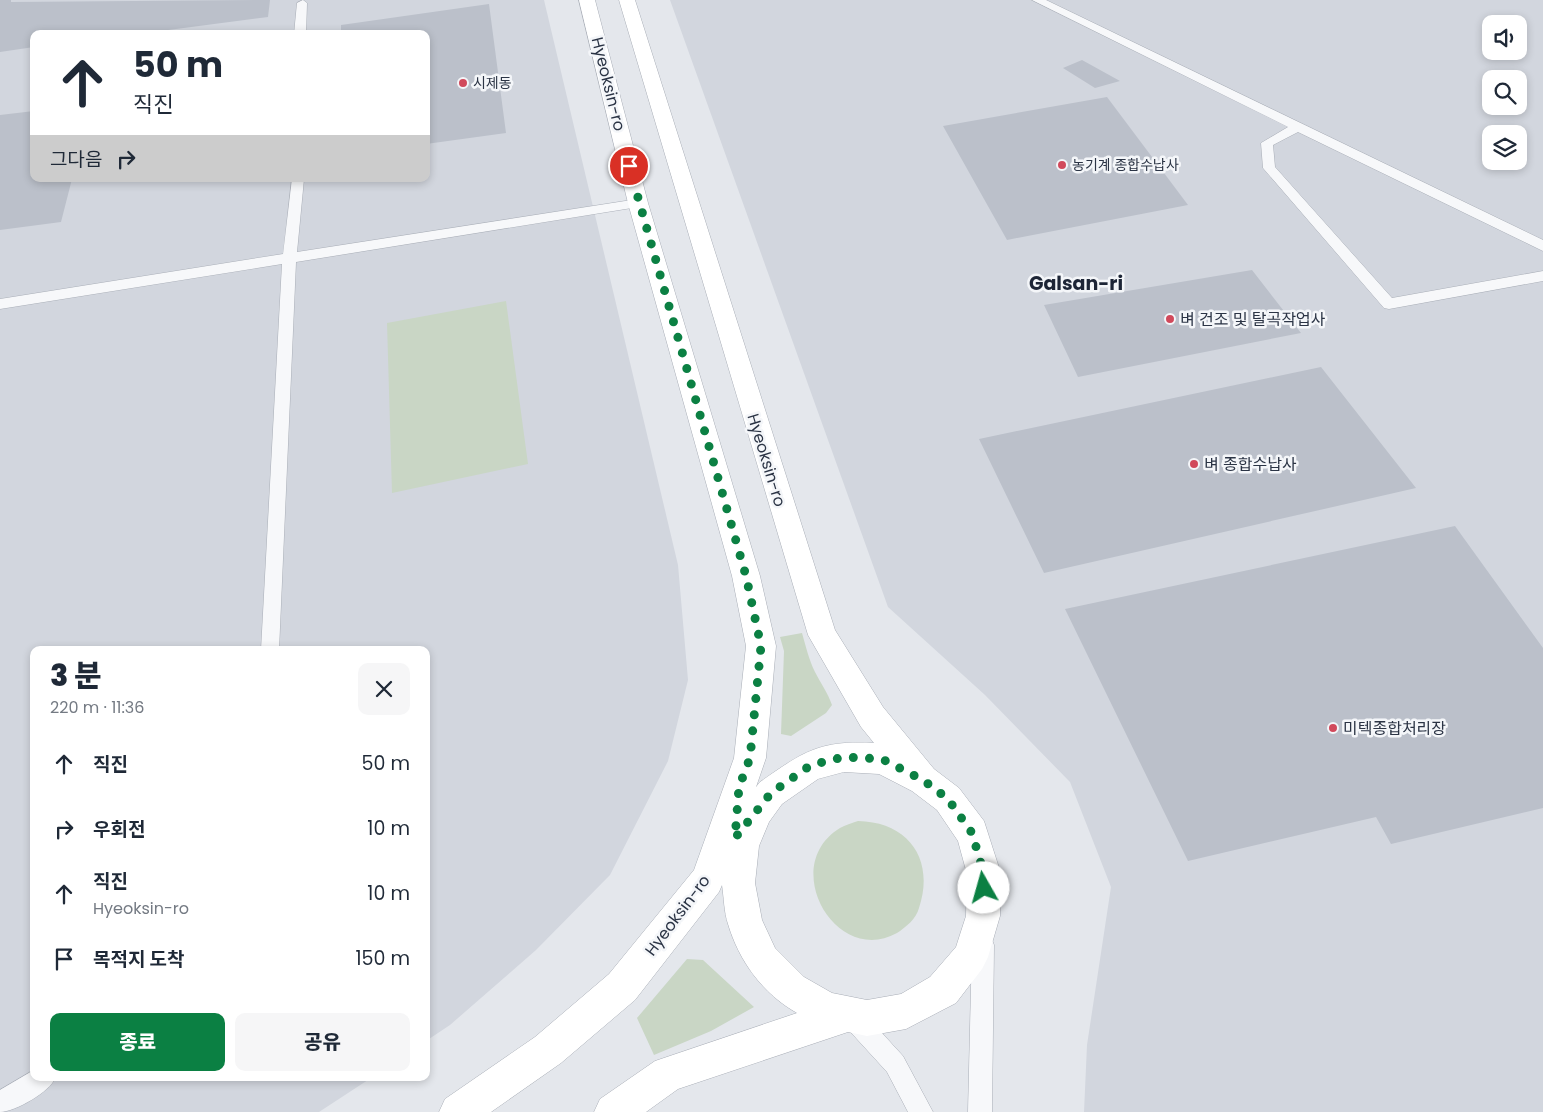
<!DOCTYPE html>
<html lang="ko">
<meta charset="utf-8">
<style>
:root{--surface:#fff;--page:#f6f6f7;--text:#1f2937;--muted:#747a83;--accent:#0b8043}
body{margin:0;font-family:Poppins,"Noto Sans KR",sans-serif;background:var(--page);color:var(--text);height:100vh;display:flex;flex-direction:column;font-size:19px;white-space:nowrap}
*{box-sizing:border-box;margin:0}
p{font-size:16px;color:var(--muted)}
.icon{flex:none;width:28px;height:28px;fill:none;stroke:currentColor;stroke-width:2;stroke-linecap:round;stroke-linejoin:round}
.map{position:relative;flex:1;overflow:hidden}
.panel{position:absolute;left:30px;top:646px;width:400px;height:435px;display:flex;flex-direction:column;background:var(--surface);border-radius:10px;box-shadow:0 2px 8px #0003}
.panel>*{flex:none}
.hud{position:absolute;left:30px;top:30px;width:400px;height:152px;border-radius:10px;box-shadow:0 2px 8px #0003;background:#fff;color:var(--text);overflow:hidden}
.fabs{position:absolute;left:1482px;top:15px;display:grid;gap:10px}
.fabs a{display:grid;place-items:center;width:45px;height:45px;border-radius:10px;background:var(--surface);box-shadow:0 2px 8px #0003;font-size:25px}
.pin{position:absolute;display:grid;place-items:center;width:42px;height:42px;color:#fff;margin:-21px;border:2px solid #fff;border-radius:50%;box-shadow:0 1px 5px #0007}
.me{position:absolute;width:55px;margin:-28px;rotate:353deg;stroke-linejoin:round;filter:drop-shadow(0 0 4px #0008)}
.turn{display:flex;align-items:center;gap:18px;height:105px;padding:0 20px;font-size:22px}
.turn .icon{width:65px;height:65px;stroke-width:2.5}
.turn b{display:block;font-size:35px;line-height:42px}
.then{display:flex;align-items:center;height:48px;padding:0 20px;background:#0003;gap:10px;font-size:19px}
.round{display:grid;place-items:center;flex:none;width:52px;height:52px;border-radius:10px;background:var(--page)}
.headline{display:flex;align-items:center;justify-content:space-between;height:85px;padding:0 20px}
h1{font-size:30px;font-weight:800;line-height:38px}
.action{display:flex;gap:10px;margin-top:auto;padding:10px 20px}
.action a{flex:1;height:58px;border-radius:10px;background:var(--accent);color:#fff;font-size:20px;font-weight:800;line-height:58px;text-align:center}
.action a+a{background:var(--page);color:var(--text)}
ul{padding:0;list-style:none}
li{display:flex;align-items:center;gap:15px;height:65px;padding:0 20px}
li div{flex:1}
li b{display:block;font-size:19px}
li em{font-style:normal}
.map>svg:first-child{display:block}
.built{fill:#d2d6de;fill-rule:evenodd}
.green{fill:#c9d6c5}
.building{fill:#bbc0ca}
.lines{fill:none;stroke-linecap:round;stroke-linejoin:round}
.lane-casing{stroke:#a9aeb7;stroke-width:1}
.secondary-casing{stroke:#a9aeb7;stroke-width:1}
.lane{fill:#f7f8fa;fill-rule:evenodd}
.secondary{fill:#fff;fill-rule:evenodd}
.route{stroke:#0b8043;stroke-width:9;stroke-dasharray:0 16.2}
.poi-dot{fill:#d1495b;stroke:#f4f6f9;stroke-width:2}
.labels{text-anchor:middle;stroke-width:5;stroke-linejoin:round;paint-order:stroke}
.far-poi-label{font-size:14px;fill:#2b3445;stroke:#f4f6f9;text-anchor:start}
.street-label{font-size:16px;fill:#2b3445;stroke:#f4f6f9}
.poi-label{font-size:16px;fill:#2b3445;stroke:#f4f6f9;text-anchor:start}
.quarter-label{font-size:19px;font-weight:bold;fill:#1d2536;stroke:#f4f6f9}
</style>
<div class="map">
<svg width="1543" height="1112" viewBox="0 0 1543 1112">
<rect width="100%" height="100%" fill="#e4e7ec"/>
<!-- built -->
<path class="built" d="M0,0H544L678,565L688,680L668,761L610,875L536,950L450,1025L426,1041V650H34V1078H371L319,1112H0ZM34,34H426V179H34Z
M670,0H1543V1112H1084L1087,1045L1111,887L1070,782L985,695L888,607ZM1491,24H1519V51H1491ZM1491,79H1519V106H1491ZM1491,134H1519V161H1491Z"/>
<!-- green -->
<path class="green" d="M506,301L528,464L392,493L387,323Z
M802,633C806,647 809,660 815,672C821,684 828,693 832,705L826,713L791,736L781,734L784,651L780,637Z
M858,821C909,822 935,860 919,908C916,919 906,927 897,933C836,967 778,866 840,828C845,825 852,823 858,821Z
M687,959L703,960L754,1007L711,1031L654,1055L637,1018Z"/>
<!-- building -->
<path class="building" d="M0,0H11V2L270,0L268,17L138,34H34V47L0,52Z
M489,4L506,133L426,144V34H341V25Z
M1082,60L1120,81L1095,88L1063,68Z
M1107,97L1188,205L1007,240L943,126Z
M34,111V179H72L61,222L0,230V115Z
M1252,270L1301,333L1078,377L1044,305Z
M1321,367L1416,488L1044,573L979,439Z
M1455,526L1543,648V808L1391,844L1376,817L1188,861L1065,609Z"/>
<g class="lines">
<defs>
<path id="lane" d="M303,0L307,3L306,34H294L297,3Z
M1032,0H1046L1543,240V251L1298,132L1273,145L1275,167L1392,298L1543,271V281L1389,309L1384,308L1263,168L1261,143L1288,127Z
M292,179H304L297,252L638,199L643,200L645,203L643,206L638,207L296,262L279,650H261L282,264L0,309V299L283,254Z
M983,934L991,937L994,945L992,1112H968L972,945L975,937Z
M853,1006L861,1010L903,1056L933,1112H908L887,1072L845,1026L841,1018L845,1010Z
M34,1070V1078H55C51,1091 15,1112 0,1112V1090Z"/>
<path id="secondary" d="M579,0H595L648,203L760,576L776,646L766,758L756,787L760,782C803,752 819,740 874,743L861,727L808,635L619,0H635L835,630L883,707L934,769L959,788L984,821L1001,874L1000,916L988,957L982,969L956,1003L906,1029L867,1036L848,1032L678,1089L646,1112H594L600,1099L655,1061L797,1013C763,994 739,961 728,924C724,912 724,898 722,885L719,892L635,1000L561,1063L491,1112H439L445,1099L535,1037L609,974L694,870L734,758L746,646L732,576L628,203ZM844,772L879,774L912,791L937,810L958,841L967,874L966,916L956,947L930,977L901,994L867,1000L832,993L804,977L775,948L762,920L755,883L759,846L769,822L782,804L818,779Z"/>
</defs>
<!-- lane casing -->
<use href="#lane" class="lane-casing"/>
<!-- secondary casing -->
<use href="#secondary" class="secondary-casing"/>
<!-- lane -->
<use href="#lane" class="lane"/>
<!-- secondary -->
<use href="#secondary" class="secondary"/>
</g>
<g class="lines">
<!-- route -->
<path class="route" d="M629,166L746,576L761,646L750,758L739,787L735,838L771,793L811,765L844,757L882,759L923,780L948,799L972,833L984,874V888"/>
</g>
<!-- markers -->
<g class="poi-dot">
<circle cx="463" cy="83" r="5"/>
<circle cx="1062" cy="165" r="5"/>
<circle cx="1170" cy="319" r="5"/>
<circle cx="1194" cy="464" r="5"/>
<circle cx="1333" cy="728" r="5"/>
</g>
<g class="labels">
<!-- far-poi labels -->
<g class="far-poi-label">
<text x="473" y="88">시제동</text>
<text x="1072" y="170">농기계 종합수납사</text>
</g>
<!-- street labels -->
<g class="street-label">
<text transform="translate(609 84) rotate(76)" y="6">Hyeoksin-ro</text>
<text transform="translate(767 460) rotate(73)" y="6">Hyeoksin-ro</text>
<text transform="translate(677 915) rotate(-53)" y="6">Hyeoksin-ro</text>
</g>
<!-- poi labels -->
<g class="poi-label">
<text x="1180" y="325">벼 건조 및 탈곡작업사</text>
<text x="1204" y="470">벼 종합수납사</text>
<text x="1343" y="734">미텍종합처리장</text>
</g>
<!-- quarter labels -->
<g class="quarter-label">
<text x="1076" y="290">Galsan-ri</text>
</g>
</g>
</svg>
<div class="fabs">
<a><svg class="icon" aria-label="sound" viewBox="0 0 24 24"><path d="M4 9h4l5-4v14l-5-4H4zM17 9q2 3 0 6"/></svg></a>
<a><svg class="icon" aria-label="search" viewBox="0 0 24 24"><circle cx="10" cy="10" r="6"/><path d="M15 15l6 6"/></svg></a>
<a><svg class="icon" aria-label="layers" viewBox="0 0 24 24"><path d="M12 4l9 5-9 5-9-5zM3 14l9 5 9-5"/></svg></a>
</div>
<div class="pin" style="left:629px;top:166px;background:#d93025"><svg class="icon" aria-label="arrive" viewBox="0 0 24 24"><path d="M6 21V4h12l-3 4 3 4H6"/></svg></div>
<svg class="me" style="left:984px;top:888px" viewBox="-20 -20 40 40"><circle r="19" fill="#fff"/><path d="M0-13L10 11 0 6-10 11z" fill="#0b8043"/></svg>
<div class="hud">
<div class="turn"><svg class="icon" aria-label="ahead" viewBox="0 0 24 24"><path d="M12 20V5M6 11l6-6 6 6"/></svg><div><b>50 m</b>직진</div></div>
<div class="then">그다음<svg class="icon" aria-label="right" viewBox="0 0 24 24"><path d="M7 20v-9h11M14 6l5 5-5 5"/></svg></div>
</div>
<section class="panel">
<div class="headline"><div><h1>3 분</h1><p>220 m · 11:36</p></div><a class="round"><svg class="icon" aria-label="close" viewBox="0 0 24 24"><path d="M6 6l12 12M18 6L6 18"/></svg></a></div>
<ul>
<li><svg class="icon" aria-label="ahead" viewBox="0 0 24 24"><path d="M12 20V5M6 11l6-6 6 6"/></svg><div><b>직진</b></div><em>50 m</em></li>
<li><svg class="icon" aria-label="right" viewBox="0 0 24 24"><path d="M7 20v-9h11M14 6l5 5-5 5"/></svg><div><b>우회전</b></div><em>10 m</em></li>
<li><svg class="icon" aria-label="ahead" viewBox="0 0 24 24"><path d="M12 20V5M6 11l6-6 6 6"/></svg><div><b>직진</b><p>Hyeoksin-ro</p></div><em>10 m</em></li>
<li><svg class="icon" aria-label="arrive" viewBox="0 0 24 24"><path d="M6 21V4h12l-3 4 3 4H6"/></svg><div><b>목적지 도착</b></div><em>150 m</em></li>
</ul>
<div class="action"><a>종료</a><a>공유</a></div>
</section>
</div>
